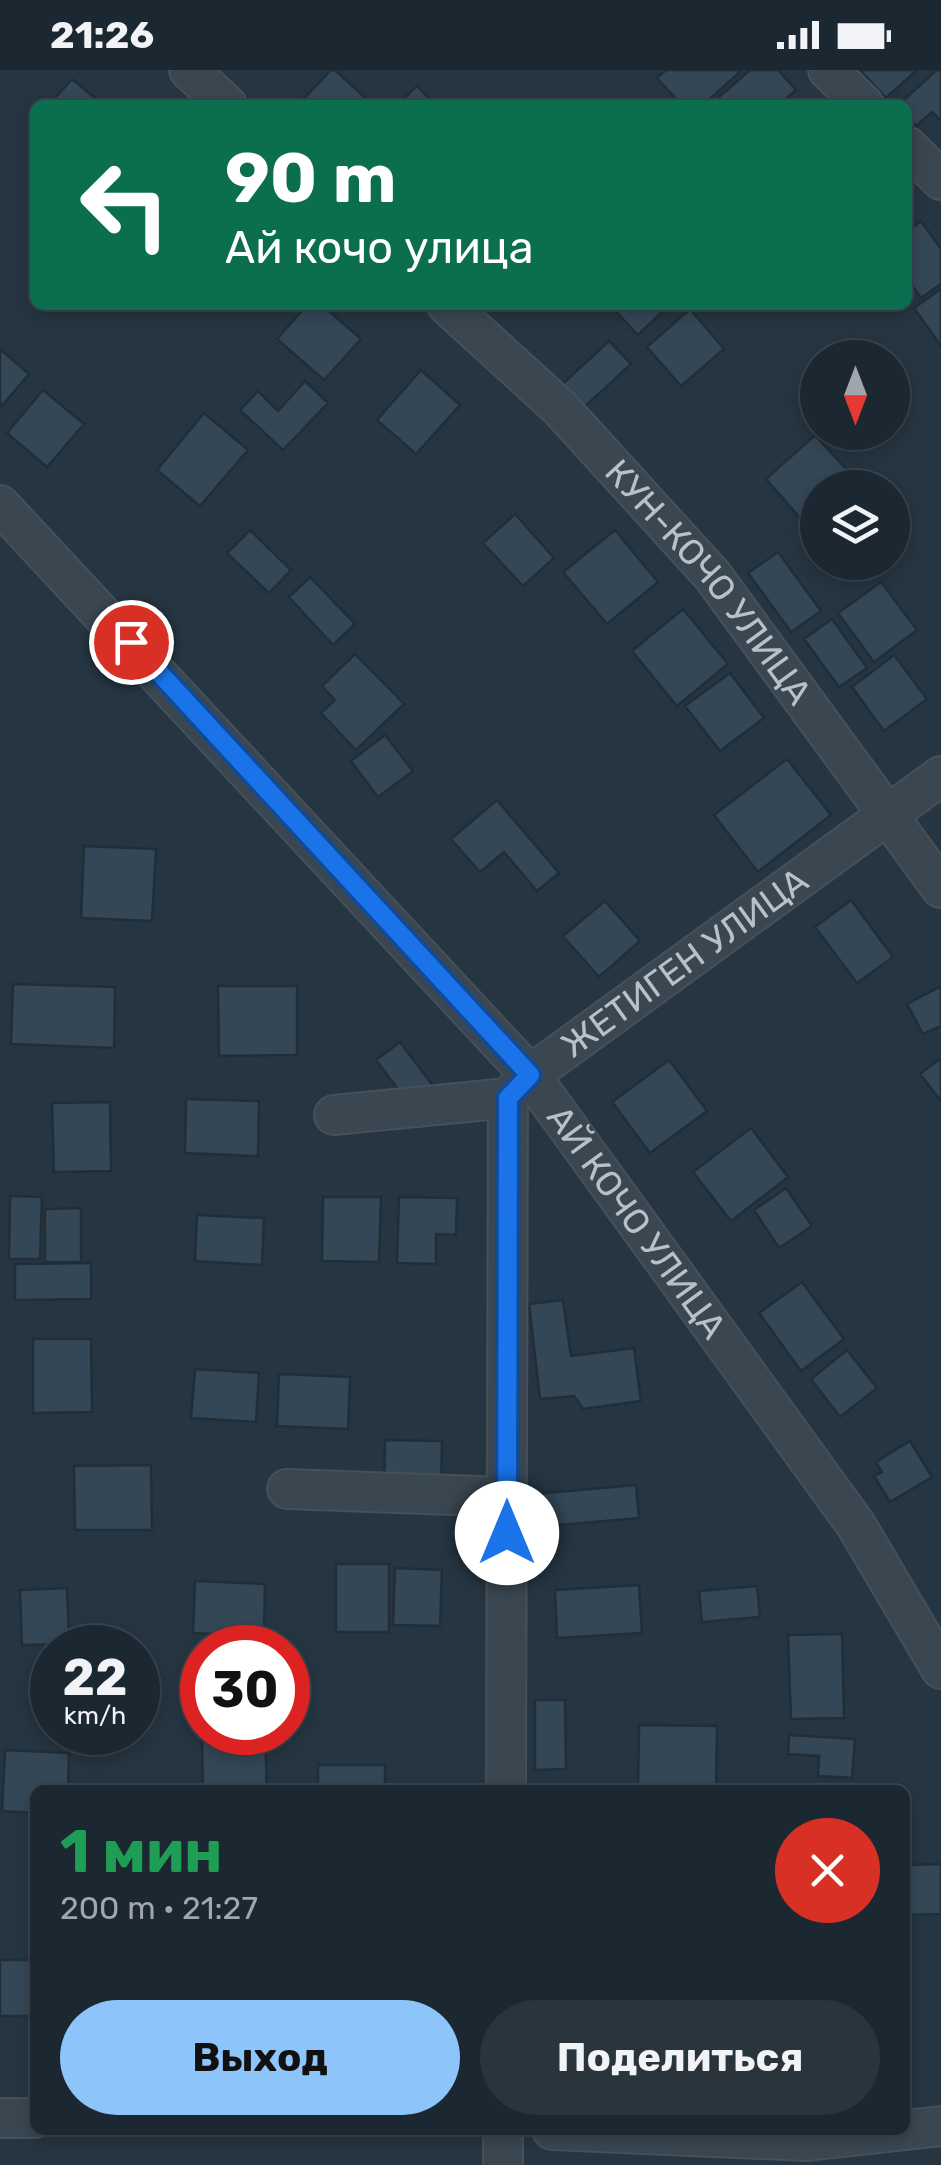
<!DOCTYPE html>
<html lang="ru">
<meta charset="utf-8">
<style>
:root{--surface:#1c2831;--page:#29343d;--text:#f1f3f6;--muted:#a0a6ab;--line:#3a444d;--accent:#8dc5fa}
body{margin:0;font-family:Rubik,sans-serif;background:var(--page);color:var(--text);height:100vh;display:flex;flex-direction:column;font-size:38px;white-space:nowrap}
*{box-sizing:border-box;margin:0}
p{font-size:32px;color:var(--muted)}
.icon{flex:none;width:55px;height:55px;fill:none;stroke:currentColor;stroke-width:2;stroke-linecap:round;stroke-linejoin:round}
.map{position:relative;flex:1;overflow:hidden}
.sheet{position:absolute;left:30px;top:1715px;width:880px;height:350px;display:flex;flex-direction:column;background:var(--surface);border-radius:15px;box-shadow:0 5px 15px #0003,0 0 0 2px var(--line)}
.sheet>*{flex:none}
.top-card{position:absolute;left:30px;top:30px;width:882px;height:210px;border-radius:15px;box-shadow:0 5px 15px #0003,0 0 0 2px var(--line);background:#0b6e4f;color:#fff;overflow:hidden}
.needle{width:65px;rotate:180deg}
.controls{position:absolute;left:800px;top:270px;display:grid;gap:20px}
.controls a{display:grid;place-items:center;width:110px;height:110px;border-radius:50%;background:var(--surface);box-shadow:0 5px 15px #0003,0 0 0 2px var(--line);font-size:50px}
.speed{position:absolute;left:30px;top:1555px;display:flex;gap:20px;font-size:50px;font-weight:700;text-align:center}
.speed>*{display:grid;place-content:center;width:130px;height:130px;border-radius:50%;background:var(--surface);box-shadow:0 5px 15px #0003,0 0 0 2px var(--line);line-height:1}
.speed small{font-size:25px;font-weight:400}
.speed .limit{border:15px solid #d22;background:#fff;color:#111}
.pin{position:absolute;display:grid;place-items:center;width:85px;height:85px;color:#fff;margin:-42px;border:5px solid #fff;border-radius:50%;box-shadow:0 2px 10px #0007}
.me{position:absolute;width:110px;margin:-55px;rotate:0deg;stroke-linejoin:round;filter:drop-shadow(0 0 8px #0008)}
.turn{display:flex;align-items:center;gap:35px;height:210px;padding:0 30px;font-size:45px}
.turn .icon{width:130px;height:130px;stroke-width:2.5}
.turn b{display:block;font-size:70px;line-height:85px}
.round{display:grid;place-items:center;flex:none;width:105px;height:105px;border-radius:52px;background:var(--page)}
.summary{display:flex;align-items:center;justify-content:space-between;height:170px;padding:0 30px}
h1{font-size:60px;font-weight:700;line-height:75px;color:#1e9e55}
.action{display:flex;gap:20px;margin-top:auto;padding:20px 30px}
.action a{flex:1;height:115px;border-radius:60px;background:var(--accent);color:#111;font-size:40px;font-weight:700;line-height:115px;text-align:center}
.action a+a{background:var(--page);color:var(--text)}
.status{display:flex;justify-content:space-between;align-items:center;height:70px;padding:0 50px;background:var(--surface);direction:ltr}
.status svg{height:28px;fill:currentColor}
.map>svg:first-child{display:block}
.building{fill:#344756;stroke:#212e38;stroke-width:2.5}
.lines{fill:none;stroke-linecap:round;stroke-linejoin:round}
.minor-casing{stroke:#44505a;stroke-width:42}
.minor{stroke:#3a4751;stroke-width:38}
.route-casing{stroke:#114b97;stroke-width:25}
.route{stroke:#1a73e8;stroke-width:18}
.labels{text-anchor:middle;stroke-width:10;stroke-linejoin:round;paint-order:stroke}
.street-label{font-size:35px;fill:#b7c1cb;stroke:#1f2c36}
</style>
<div class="status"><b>21:26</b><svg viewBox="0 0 49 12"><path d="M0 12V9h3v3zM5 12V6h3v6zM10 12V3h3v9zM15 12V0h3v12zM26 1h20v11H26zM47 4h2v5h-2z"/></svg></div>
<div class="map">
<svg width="941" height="2095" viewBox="0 0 941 2095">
<rect width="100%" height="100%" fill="#253541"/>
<!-- building -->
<path class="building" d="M331,0H335L373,35H298Z
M666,0H742L703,35H682L657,8Z
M750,0H778L796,20L779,35H726L719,27Z
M860,0H917L886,28Z
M937,0H941V51L932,42L916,56L908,46V35H898Z
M72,9L103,35H49Z
M417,16L435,35H397Z
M921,151L941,179V214L921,228L908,209V161Z
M941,219V276L914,238Z
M307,235H322L361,269L324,310L277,269Z
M610,235H669L638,265Z
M690,239L724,279L681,316L647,277Z
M609,271L631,294L579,342L557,319Z
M0,279L29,304L0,338Z
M421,300L460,335L416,384L377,350Z
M305,311L328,333L283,380L240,340L258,321L278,341Z
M43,320L84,354L47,397L7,363Z
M204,343L248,380L200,436L157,400Z
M815,365L857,411L849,418H818V446L807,456L766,409Z
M515,444L554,488L523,516L483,473Z
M250,460L291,500L269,523L227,483Z
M615,460L658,512L607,554L563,502Z
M778,482L821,541L791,562L748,503Z
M310,507L355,554L333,575L289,527Z
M881,512L917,560L874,592L838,543Z
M683,539L728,594L677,636L632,581Z
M832,549L867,598L839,617L804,569Z
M355,584L404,634L356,680L321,643L335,630L322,616Z
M894,585L927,629L884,661L852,617Z
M730,603L764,648L720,681L685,636Z
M385,665L413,701L378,727L351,691Z
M787,689L831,745L758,802L714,745Z
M497,730L559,803L537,821L504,782L480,802L451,769Z
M84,776L156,779L152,851L81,848Z
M851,830L893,887L857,913L815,857Z
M605,831L640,871L599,907L563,866Z
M13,914L115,917L114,978L11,974Z
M218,916H297V985L219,986Z
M941,916V956L923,964L907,934Z
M400,972L443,1029L419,1047L376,990Z
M941,988V1031L920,1004Z
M669,990L707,1041L650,1083L612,1032Z
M186,1029L259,1031L258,1086L185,1083Z
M110,1032L111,1101L54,1102L52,1033Z
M751,1058L788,1107L731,1151L693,1102Z
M786,1118L812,1156L779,1178L754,1140Z
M10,1126L42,1127L40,1189H9Z
M323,1127H381L379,1192L322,1191Z
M399,1127L457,1128L456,1165L436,1164V1194L397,1193Z
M81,1138V1192H45V1139Z
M197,1145L264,1148L262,1195L195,1191Z
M91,1193V1229L15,1230V1194Z
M802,1212L844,1269L801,1301L759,1243Z
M563,1230L571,1286L634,1278L641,1331L583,1339L574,1326L540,1329L529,1234Z
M33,1269H91L92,1342L33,1343Z
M847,1280L877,1318L840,1347L811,1309Z
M195,1299L259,1303L256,1352L191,1348Z
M279,1304L350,1307L348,1359L277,1356Z
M385,1370L442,1371L441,1422L384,1421Z
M910,1371L932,1407L890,1432L874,1406L882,1402L876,1392Z
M151,1395L152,1460H75L74,1396Z
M636,1415L639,1448L537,1457L534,1424Z
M336,1494H389V1562H336Z
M395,1498L442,1500L440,1556L393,1555Z
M195,1511L265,1514L264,1566L193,1563Z
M639,1515L642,1563L557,1568L555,1520Z
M757,1516L760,1547L702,1552L699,1521Z
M67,1518L69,1574L22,1575L20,1520Z
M842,1564L844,1648L791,1649L788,1565Z
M535,1630H565L566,1699L535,1700Z
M639,1655L717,1656L716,1720H638Z
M789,1665L855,1669L852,1708L818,1706L819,1686L788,1684Z
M265,1667L267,1720H203L202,1668Z
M5,1680L69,1683L68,1720H35V1743L2,1741Z
M318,1695H385V1720H318Z
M941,1794V1844L905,1845V1795Z
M0,1890H35V1946H0Z"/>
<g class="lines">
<defs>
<g id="minor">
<path d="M189,0L227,35"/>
<path d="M828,0L864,35"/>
<path d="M908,77L941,110"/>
<path id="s1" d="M447,235L560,338L712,505L941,818"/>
<path id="s2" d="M0,435L530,1005L856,1455L941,1599"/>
<path d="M334,1045L508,1028"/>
<path d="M287,1419L507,1427"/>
<path id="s3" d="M506,1720L508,1028L530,1005L941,706"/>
<path d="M0,2048H35"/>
<path d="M552,2060L807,2071L941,2056"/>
<path d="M503,2095V2060"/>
</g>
</defs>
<!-- minor casing -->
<use href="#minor" class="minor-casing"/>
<!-- minor -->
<use href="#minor" class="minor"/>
</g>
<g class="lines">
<defs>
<path id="route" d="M131,572L530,1005L508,1028L507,1463"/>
</defs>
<!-- route casing -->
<use href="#route" class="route-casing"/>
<!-- route -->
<use href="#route" class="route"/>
</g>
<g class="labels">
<!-- street labels -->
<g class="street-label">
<text dy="12" stroke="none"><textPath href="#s1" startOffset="382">КУН-КОЧО УЛИЦА</textPath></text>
<text dy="12" stroke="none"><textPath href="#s3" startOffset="915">ЖЕТИГЕН УЛИЦА</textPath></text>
<text dy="12" stroke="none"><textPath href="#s2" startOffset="960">АЙ КОЧО УЛИЦА</textPath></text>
</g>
</g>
</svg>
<div class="controls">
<a><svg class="needle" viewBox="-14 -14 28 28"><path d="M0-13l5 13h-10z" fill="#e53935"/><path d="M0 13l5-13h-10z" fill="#a0a6ab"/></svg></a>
<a><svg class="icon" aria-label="layers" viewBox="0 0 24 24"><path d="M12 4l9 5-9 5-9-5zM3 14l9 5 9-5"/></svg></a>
</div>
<div class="speed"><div>22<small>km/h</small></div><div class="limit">30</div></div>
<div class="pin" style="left:131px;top:572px;background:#d93025"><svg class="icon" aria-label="arrive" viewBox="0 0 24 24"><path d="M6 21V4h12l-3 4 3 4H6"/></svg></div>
<svg class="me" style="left:507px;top:1463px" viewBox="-20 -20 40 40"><circle r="19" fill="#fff"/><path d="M0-13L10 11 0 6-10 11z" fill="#1a73e8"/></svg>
<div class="top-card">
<div class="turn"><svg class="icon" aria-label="left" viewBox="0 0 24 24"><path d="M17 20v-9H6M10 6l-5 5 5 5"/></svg><div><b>90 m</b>Ай кочо улица</div></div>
</div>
<section class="sheet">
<div class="summary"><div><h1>1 мин</h1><p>200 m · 21:27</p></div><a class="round" style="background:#d93025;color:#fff"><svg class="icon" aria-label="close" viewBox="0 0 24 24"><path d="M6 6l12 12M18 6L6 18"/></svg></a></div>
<div class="action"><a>Выход</a><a>Поделиться</a></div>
</section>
</div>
